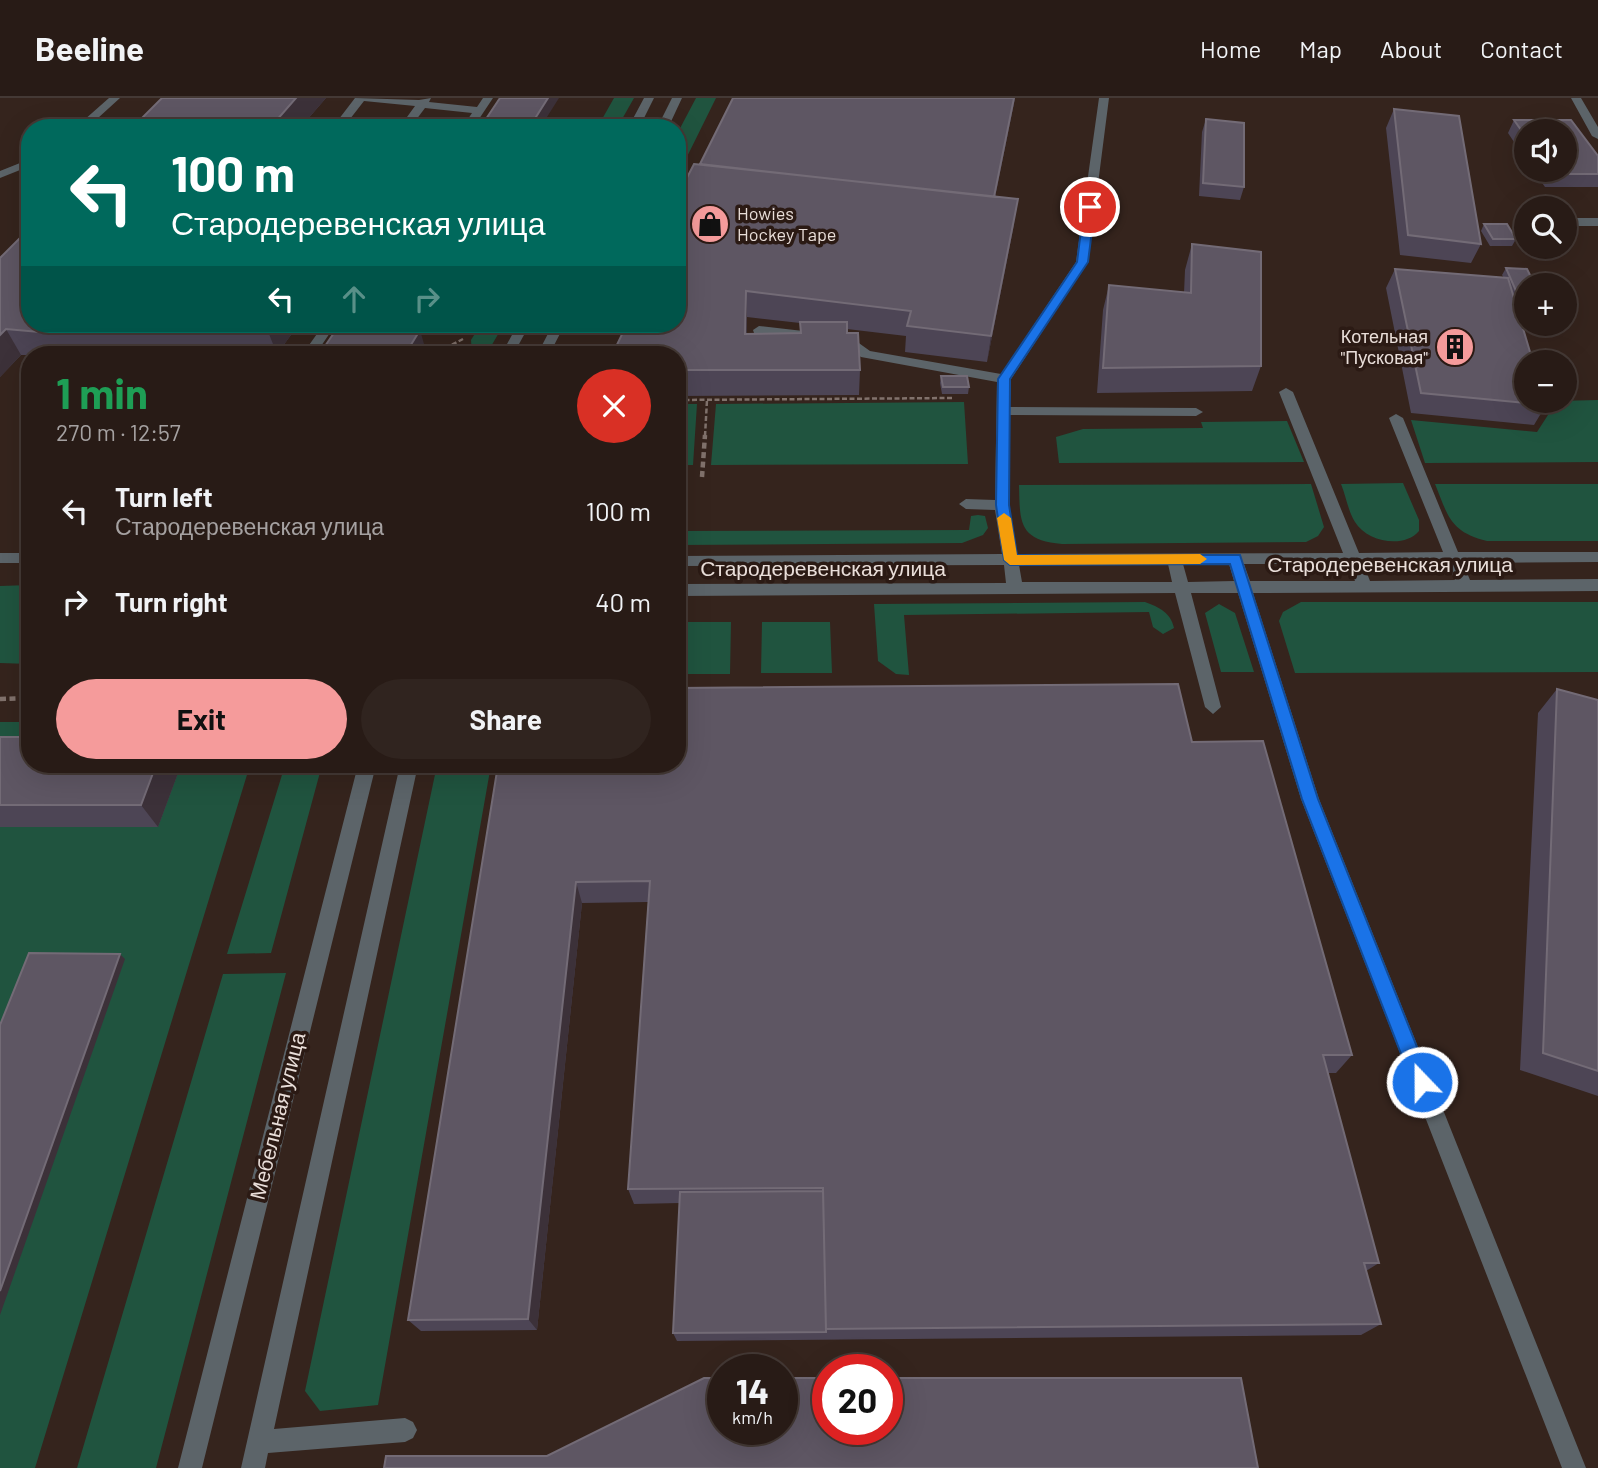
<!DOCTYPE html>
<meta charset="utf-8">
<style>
:root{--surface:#281b16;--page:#30241f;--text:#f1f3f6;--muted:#a5a1a1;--line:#443935;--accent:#f59b9b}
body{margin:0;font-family:Barlow,sans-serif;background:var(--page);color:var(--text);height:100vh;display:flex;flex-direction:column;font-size:26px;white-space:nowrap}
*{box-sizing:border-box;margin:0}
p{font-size:23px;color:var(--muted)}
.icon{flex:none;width:38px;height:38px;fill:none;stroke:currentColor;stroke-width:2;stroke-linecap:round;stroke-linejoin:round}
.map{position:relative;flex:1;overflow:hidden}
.sheet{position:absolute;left:21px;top:248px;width:665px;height:427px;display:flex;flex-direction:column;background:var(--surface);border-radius:28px;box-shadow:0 7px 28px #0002,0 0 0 2px var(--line)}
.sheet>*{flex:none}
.top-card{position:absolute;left:21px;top:21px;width:665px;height:214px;border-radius:28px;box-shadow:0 7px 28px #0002,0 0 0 2px var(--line);background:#00695c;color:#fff;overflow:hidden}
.controls{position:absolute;left:1514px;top:21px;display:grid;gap:14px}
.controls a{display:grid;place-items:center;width:63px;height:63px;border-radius:50%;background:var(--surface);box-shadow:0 7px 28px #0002,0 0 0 2px var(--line);font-size:35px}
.speed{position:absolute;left:707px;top:1256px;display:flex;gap:14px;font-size:35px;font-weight:700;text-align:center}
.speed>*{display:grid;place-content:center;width:91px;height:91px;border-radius:50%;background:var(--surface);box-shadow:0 7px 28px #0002,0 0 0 2px var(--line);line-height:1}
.speed small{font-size:18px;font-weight:400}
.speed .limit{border:10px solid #d22;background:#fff;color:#111}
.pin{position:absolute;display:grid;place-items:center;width:60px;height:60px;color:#fff;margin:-30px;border:4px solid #fff;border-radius:50%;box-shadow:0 2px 7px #0007}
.me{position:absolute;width:77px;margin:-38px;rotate:338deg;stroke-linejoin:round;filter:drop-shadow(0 0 5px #0008)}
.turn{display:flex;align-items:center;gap:24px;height:147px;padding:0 35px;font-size:32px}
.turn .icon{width:91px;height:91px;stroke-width:2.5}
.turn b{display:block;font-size:49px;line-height:60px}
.lanes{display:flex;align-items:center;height:66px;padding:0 35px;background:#0003;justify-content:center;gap:35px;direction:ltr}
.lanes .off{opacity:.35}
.round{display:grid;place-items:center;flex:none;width:74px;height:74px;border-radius:37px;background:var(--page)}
.headline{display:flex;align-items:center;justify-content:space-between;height:119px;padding:0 35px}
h1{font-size:42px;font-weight:700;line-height:52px;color:#1e9e55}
.primary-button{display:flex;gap:14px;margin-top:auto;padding:14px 35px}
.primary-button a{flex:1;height:80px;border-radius:42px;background:var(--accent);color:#111;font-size:28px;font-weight:700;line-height:80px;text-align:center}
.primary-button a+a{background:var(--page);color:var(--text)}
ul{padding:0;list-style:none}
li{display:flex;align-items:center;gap:21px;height:91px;padding:0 35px}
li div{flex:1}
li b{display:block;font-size:26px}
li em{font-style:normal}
header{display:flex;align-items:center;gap:42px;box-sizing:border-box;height:98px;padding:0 35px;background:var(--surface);border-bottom:2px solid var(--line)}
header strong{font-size:33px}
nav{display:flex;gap:38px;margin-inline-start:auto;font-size:24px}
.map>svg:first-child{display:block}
.green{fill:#20543f}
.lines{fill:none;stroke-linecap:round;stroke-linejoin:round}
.path-far1{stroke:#81726c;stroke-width:2.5;stroke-dasharray:5 2.5;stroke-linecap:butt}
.path{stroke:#81726c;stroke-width:4.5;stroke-dasharray:6 3.5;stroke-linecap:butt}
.minor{fill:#5c6469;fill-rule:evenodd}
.wall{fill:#4d4555;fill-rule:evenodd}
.shaded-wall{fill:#3c3139}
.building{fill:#5e5663;stroke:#736b76;stroke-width:2}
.route{fill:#1a73e8;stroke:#114b97;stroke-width:2}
.slow{fill:#f59e0b}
.labels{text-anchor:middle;stroke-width:7;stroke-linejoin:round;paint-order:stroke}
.far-poi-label{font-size:18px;fill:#e9ded9;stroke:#2b1a14;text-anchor:start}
.street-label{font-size:21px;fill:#e9ded9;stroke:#2b1a14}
</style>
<header>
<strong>Beeline</strong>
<nav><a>Home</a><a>Map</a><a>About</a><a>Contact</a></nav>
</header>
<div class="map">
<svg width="1598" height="1370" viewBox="0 0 1598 1370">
<rect width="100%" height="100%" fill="#35241d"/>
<!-- green -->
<path class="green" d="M614,0H634L617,30H597Z
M696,0H716L677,79V36Z
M481,226H504L486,257H472L471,242Z
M1598,302V364L1425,365L1411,322L1537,334L1557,303Z
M964,304L968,366L711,367L716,306Z
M677,306H697L693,367H677Z
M1287,323L1304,364L1059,365L1056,339L1083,331L1203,330L1201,324Z
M1403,385L1419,422V433C1404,451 1367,444 1355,424C1348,413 1346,398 1341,386Z
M1311,386L1324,429L1318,438L1306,444L1062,446C1018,442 1020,424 1019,387Z
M1435,386H1598V443H1487C1450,434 1448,418 1435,386Z
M978,417L985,418L988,430L983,437L962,445L677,447V433L969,432L971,418Z
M30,487V566L0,565V488Z
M1145,504C1159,509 1171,515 1174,530L1163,536L1153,529L1149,514L904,517L909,577L896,576L878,563L874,506Z
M1301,504H1598V574L1295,575L1279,523L1283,514Z
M1219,506L1235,515L1254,574H1221L1205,515Z
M677,524H731L730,576H677Z
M762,524H830L832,575H761Z
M0,624H30V667H250L35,1370H0Z
M285,667H322L271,855L227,856Z
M437,667H491L378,1307L320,1313L305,1293Z
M286,875L156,1370H77L223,876Z"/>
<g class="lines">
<!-- path-far1 -->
<path class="path-far1" d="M432,257L463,241
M677,302L954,300
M705,338L707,302"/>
<!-- path -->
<path class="path" d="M702,379L705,337
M0,601L30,600"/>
<!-- minor -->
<path class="minor" d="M109,0H120L87,30H75Z
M355,0L419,2L431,0L429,4L477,9L483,0H493L473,30H462L472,15L425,10L410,30H399L415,8L364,3L343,30H332Z
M644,0H654L639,30H628Z
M672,0H682L668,30H657Z
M1099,0H1109L1088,164L1011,281L1010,309L1196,310L1203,314L1196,318L1010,317L1009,407L1017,456L1343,455L1279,294L1286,290L1293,294L1359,455L1443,454L1389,320L1396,316L1403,320L1458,454H1598V464L1463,465L1470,482L1598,481V493L1253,495L1319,701L1586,1370H1562L1301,701L1238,495H1191L1221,609L1213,616L1205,609L1175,495L677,498V486L1006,485L1004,467L677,468V458L1002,456L995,412L966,411L959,406L966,401L995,402L997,284L861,259L845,246L833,241L840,237L849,238L870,253L1001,276L1076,164ZM1363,465H1447L1455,482L1370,483ZM1168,466L1172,484H1022L1019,467ZM1183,466H1229L1234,483L1188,484ZM1244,466H1348L1355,483H1250Z
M1571,0H1581L1598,29V41L1592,38Z
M30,61V68L0,80V73Z
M1564,120H1598V128H1564Z
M1521,121H1526V129L1517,128L1515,125Z
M324,226H336L315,257H302Z
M518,226H530L513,257H501Z
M553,226H565L549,257H537Z
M759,228L812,234L819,238L812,242L754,235L753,232Z
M0,455H30V465H0Z
M358,667H376L202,1370H178Z
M400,667H418L274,1331L405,1320L413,1324L417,1332L413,1340L405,1344L268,1355L265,1370H241Z"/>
</g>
<!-- wall -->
<path class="wall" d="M326,0L300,30H132Z
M733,0H1015L995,99L1014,126L987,264L905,254L906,238L847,231V235L860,272L859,297L677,298V257L700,66ZM747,219L800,225V235L747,236Z
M1394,11L1481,146L1471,165L1400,157L1386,30Z
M1206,21L1244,89L1240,102L1199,98L1202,34Z
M1514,22L1598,58V89H1545L1533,72H1564L1526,33V62L1508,35Z
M1484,126L1516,141L1512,148H1490L1481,133Z
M1192,146L1261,268L1252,293L1097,295L1103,212L1109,187L1184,195L1185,172Z
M0,160L299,226L277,256L247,252L158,257H21L0,279Z
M1506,170L1526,187V200H1514L1546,307L1534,327L1411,315L1386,190L1395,171L1504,180L1502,177Z
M941,278L969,289L968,296H942L940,285Z
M1557,591L1598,602V998L1520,972L1538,615Z
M0,639L181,667L158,729H0Z
M1192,644L1352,957L1336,975H1327L1379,1165L1366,1173L1381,1226L1361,1237L677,1243L673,1235L680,1105L634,1106L628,1091L648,804L582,805L537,1232L421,1233L408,1222L498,667Z"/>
<!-- shaded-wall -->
<path class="shaded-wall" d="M296,0H326L300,30H278L276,23Z
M548,0H559L540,30H529Z
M1014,0H1015L990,123L992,110Z
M254,21L257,30H246Z
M1018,101L1014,126L987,264L991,238Z
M746,193L747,219L746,261L745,236Z
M270,226H299L277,256L267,231Z
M401,226H414L403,243L399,229Z
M6,231L21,257L0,279V237Z
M420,232L424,246L417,257H410L409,250Z
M156,667H181L158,729L141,707Z
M576,784L582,805L537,1232L528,1221Z
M120,856L125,861L0,1217V1193Z"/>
<!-- building -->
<path class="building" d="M162,0H296L276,23L254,21L246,30H132Z
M500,0H548L529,30H480Z
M733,0H1014L994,99L700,66Z
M1394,11L1459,18L1481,146L1408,137Z
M1206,21L1244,25V89L1203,85Z
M1514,22H1571L1598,58V76H1552L1549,72H1564V33H1526V39Z
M694,66L1018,101L991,238L907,228L911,213L746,193L745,236L801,235L800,224H847V235H858L860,272H677V257H612L627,226H677V99Z
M1484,126H1507L1516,141H1493Z
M30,130V226H270L267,231L236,227L62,236L6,231L0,237V160Z
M1192,146L1261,154V268L1103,270L1109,187L1191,195Z
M1506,170L1527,171L1535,187H1526V193H1516Z
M1395,171L1508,180L1533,264H1526V303H1545L1546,307L1421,295Z
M340,226H401L399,229L420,232L409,250H414L410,257H319Z
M941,278H967L969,289H943Z
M1178,586L1192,644L1263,643L1352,957H1323L1379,1165H1364L1381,1226L826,1231L823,1090L628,1091L650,783L576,784L528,1221L408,1222L498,667H677V590Z
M1557,591L1598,602V973L1543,955Z
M0,639H30V667H156L141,707H0Z
M29,855L120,856L0,1193V927Z
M823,1093L826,1234L673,1235L680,1094Z
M704,1280H723V1332H782V1280H828V1332H887V1280H1241L1258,1370H384L386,1358H547Z"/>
<!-- route -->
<path class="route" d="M1090,106L1095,109L1088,164L1010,281L1009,407L1017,457H1240L1318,701L1431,984L1428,991L1422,993L1415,991L1412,984L1302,701L1230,466L1010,467L1004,462L996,407L998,281L1077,164L1084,109Z"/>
<!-- slow -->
<path class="slow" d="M1004,415L1011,420L1017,457L1200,456L1207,461L1200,466L1010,467L1004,462L997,420Z"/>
<!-- icons -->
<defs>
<symbol id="shop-disc" viewBox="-11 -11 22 22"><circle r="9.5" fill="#f59b9b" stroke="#2b1a14"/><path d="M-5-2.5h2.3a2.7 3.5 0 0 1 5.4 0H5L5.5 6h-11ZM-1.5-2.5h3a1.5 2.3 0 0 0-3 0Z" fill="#111"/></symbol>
<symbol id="building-disc" viewBox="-11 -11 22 22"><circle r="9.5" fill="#f59b9b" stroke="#2b1a14"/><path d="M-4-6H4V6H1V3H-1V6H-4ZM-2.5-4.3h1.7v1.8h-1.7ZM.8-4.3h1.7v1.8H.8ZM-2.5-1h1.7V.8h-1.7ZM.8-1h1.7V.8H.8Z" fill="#111"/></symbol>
</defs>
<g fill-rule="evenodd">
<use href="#shop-disc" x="688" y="104" width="44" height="44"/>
<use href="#building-disc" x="1433" y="227" width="44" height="44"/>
</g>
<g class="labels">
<!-- far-poi labels -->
<g class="far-poi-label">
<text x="737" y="122">Howies<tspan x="737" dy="21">Hockey Tape</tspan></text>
<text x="1428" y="245" text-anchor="end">Котельная<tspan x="1428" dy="21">"Пусковая"</tspan></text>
</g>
<!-- street labels -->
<g class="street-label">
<text x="1390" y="474">Стародеревенская улица</text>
<text x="823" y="478">Стародеревенская улица</text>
<text transform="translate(278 1018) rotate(-76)" y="7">Мебельная улица</text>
</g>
</g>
</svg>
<div class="controls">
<a><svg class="icon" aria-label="sound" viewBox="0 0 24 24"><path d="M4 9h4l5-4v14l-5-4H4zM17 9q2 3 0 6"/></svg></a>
<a><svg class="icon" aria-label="search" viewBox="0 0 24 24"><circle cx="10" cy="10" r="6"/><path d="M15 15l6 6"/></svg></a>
<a>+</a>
<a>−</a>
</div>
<div class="speed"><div>14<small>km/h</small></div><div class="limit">20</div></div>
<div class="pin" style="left:1090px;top:109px;background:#d93025"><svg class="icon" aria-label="arrive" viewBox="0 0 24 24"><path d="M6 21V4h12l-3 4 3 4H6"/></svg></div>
<svg class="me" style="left:1422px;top:984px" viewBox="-20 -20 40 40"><circle r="17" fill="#1a73e8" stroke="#fff" stroke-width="3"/><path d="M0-11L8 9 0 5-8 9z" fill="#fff"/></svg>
<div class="top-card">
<div class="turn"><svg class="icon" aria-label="left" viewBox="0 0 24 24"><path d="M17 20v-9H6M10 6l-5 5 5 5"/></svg><div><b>100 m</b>Стародеревенская улица</div></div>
<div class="lanes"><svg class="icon" aria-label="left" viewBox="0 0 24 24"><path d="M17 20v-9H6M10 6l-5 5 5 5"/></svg><svg class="icon off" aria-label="ahead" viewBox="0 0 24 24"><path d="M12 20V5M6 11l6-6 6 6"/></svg><svg class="icon off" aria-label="right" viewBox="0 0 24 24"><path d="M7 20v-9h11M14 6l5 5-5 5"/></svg></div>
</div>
<section class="sheet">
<div class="headline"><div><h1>1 min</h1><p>270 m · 12:57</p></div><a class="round" style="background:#d93025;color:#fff"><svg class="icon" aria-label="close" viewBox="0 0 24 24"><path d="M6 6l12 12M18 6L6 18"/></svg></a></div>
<ul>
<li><svg class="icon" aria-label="left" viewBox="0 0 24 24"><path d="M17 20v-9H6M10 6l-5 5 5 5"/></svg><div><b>Turn left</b><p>Стародеревенская улица</p></div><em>100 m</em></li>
<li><svg class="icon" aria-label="right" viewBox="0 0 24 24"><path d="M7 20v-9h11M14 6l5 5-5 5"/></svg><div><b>Turn right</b></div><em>40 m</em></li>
</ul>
<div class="primary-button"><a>Exit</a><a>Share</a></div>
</section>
</div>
